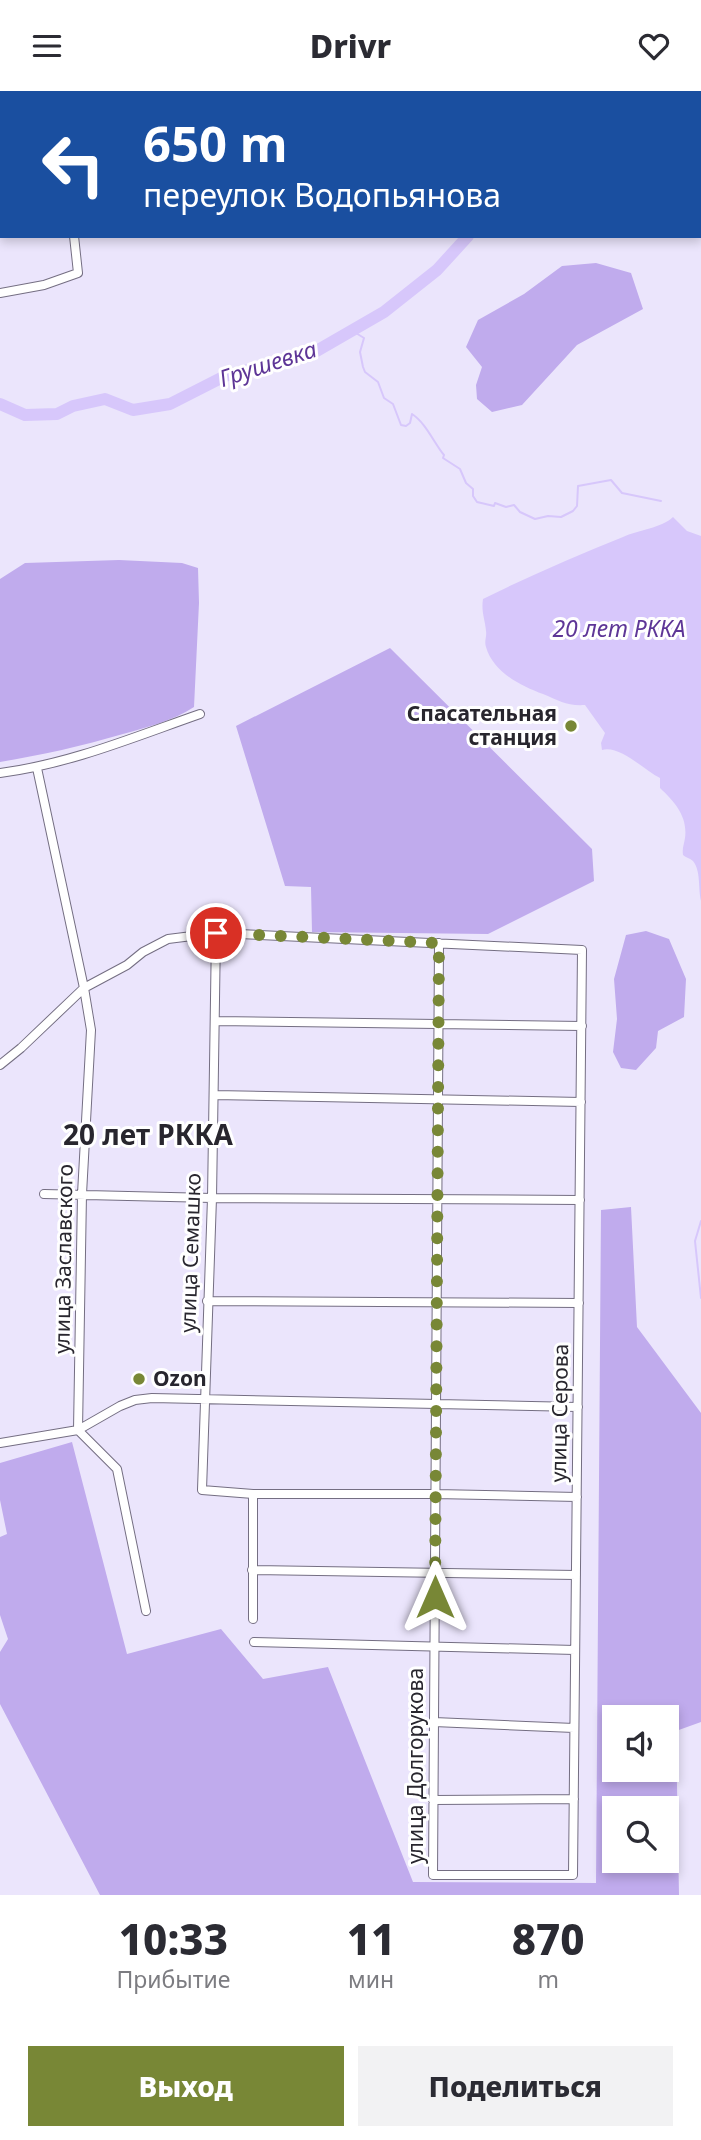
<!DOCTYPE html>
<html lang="ru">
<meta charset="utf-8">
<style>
:root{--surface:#fff;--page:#f2f2f3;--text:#2b2b33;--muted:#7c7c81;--accent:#788736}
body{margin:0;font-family:"Noto Sans",sans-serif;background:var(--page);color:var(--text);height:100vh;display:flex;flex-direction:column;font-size:26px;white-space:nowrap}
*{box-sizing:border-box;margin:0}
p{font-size:23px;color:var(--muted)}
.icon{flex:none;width:38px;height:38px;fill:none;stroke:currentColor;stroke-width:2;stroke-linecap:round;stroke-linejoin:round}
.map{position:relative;height:1804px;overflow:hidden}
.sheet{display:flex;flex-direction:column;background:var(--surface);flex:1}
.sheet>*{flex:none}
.top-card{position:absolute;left:0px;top:0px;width:702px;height:147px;box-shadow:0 4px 10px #0003;background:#1a4fa0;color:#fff;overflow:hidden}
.buttons{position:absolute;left:602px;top:1614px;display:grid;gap:14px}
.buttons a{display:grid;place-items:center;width:77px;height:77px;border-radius:0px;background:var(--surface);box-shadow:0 4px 10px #0003;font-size:35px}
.pin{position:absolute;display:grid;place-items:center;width:60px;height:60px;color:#fff;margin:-30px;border:4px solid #fff;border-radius:50%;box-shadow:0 2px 7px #0007}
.me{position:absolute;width:77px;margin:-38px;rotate:0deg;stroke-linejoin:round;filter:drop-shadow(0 0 5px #0008)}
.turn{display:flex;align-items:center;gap:24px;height:147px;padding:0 28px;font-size:32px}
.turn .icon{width:91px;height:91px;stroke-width:2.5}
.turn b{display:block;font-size:49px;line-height:60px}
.eta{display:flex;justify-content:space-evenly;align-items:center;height:119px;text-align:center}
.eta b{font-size:42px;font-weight:800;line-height:49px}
.primary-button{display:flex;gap:14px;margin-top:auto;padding:14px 28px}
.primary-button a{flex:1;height:80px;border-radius:0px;background:var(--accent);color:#fff;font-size:28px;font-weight:800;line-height:80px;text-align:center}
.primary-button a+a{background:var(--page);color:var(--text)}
header{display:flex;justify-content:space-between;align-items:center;height:91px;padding:0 28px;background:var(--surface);font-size:32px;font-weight:800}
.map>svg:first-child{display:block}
.green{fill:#c0abed;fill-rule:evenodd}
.water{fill:#d7c7fb}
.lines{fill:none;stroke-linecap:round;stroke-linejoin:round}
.stream{stroke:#d7c7fb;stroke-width:2}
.river{stroke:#d7c7fb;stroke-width:12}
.minor-casing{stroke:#746e82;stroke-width:10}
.minor{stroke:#fff;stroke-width:8}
.route{stroke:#788736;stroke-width:12;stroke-dasharray:0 21.6}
.poi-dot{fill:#788736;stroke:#fff;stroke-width:2.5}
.labels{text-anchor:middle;stroke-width:6;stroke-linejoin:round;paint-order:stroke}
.poi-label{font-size:21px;font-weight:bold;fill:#28262e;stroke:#fff;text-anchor:end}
.street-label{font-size:21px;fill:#28262e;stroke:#fff}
.water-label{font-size:23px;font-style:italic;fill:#5e3697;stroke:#fff}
.district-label{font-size:28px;font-weight:bold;fill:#28262e;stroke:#fff}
</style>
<header><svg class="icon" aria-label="menu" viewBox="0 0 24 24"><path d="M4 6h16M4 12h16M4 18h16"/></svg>Drivr<svg class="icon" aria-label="heart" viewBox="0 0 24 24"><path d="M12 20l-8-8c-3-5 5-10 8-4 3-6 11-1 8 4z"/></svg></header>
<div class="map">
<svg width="701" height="1804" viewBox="0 0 701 1804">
<rect width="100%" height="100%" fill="#ebe5fc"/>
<!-- green -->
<path class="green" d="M596,172L631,182L643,218L577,254L522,314L492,321L477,308L476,294L482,276L466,256L478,229L524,203L562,175Z
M119,469L182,472L198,477L199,512L194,616C172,630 148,636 123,643C82,655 42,664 0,671V488L25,472Z
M390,557L592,758L594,790L488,843L312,841L311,796L285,795L236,635Z
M646,840L669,848L686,888L684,926L658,940L656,957L636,979L621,977L613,961L617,928L614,888L626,844Z
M631,1116L637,1236L701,1322V1631L676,1640L679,1804H100L0,1613V1561L8,1548L0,1524V1446L7,1443L0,1409V1372L72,1351L127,1563L221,1538L263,1588L328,1576L413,1791L596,1792L601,1119ZM614,1626H667V1678H614ZM614,1717H667V1769H614Z"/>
<!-- water -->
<path class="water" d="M673,426L687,440L701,445V810C698,797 701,780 693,770C690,767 686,767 683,764C682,757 684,754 685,747C688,726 675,711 660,697V687C644,679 620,654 602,659L601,652L605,642L585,614C566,615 560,610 543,603C521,595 493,581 486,556C484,550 487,546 486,540C485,528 481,521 483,508C529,485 576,465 623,446C638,439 662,437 673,426Z"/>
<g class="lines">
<!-- stream -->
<path class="stream" d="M351,239L364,247L360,261L363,276L365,281L378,291L384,307L393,313L401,334L406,335L410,332L412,323C426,332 434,352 444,364L443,367L460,378L466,392L473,398V405L477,411L494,415L495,412L506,416L514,414L520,421L535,428L548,425L561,426L573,420L577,415L578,395L611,389L622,402L661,410
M701,1130L695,1150L701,1207"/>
<!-- river -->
<path class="river" d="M598,2L599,0
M0,313L25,324L57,323L73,315L105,308L133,319L170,313L225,285L313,262L384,221L437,179L468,145"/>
<defs>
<path id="minor" d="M157,0V2
M305,0V2
M439,2L440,0
M0,9L2,13
M0,202L44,194L78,182L74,145
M37,677L84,897L91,939L82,1103L78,1339L117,1378L146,1520
M0,682C70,673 134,646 200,623
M216,842L212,1107L202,1399L253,1403H435L577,1406
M215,930L582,935
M0,974L21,957L84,897L127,874L143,861L168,848L216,842L582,859L573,1784H433L439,852
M214,1004L581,1011
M44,1103L212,1107L580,1109
M207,1210L579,1212
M0,1352L78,1339L120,1315L135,1309L152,1307L578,1316
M253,1403V1528
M252,1479L576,1484
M254,1551L575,1559
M434,1631L574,1637
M433,1709L574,1708"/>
</defs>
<!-- minor casing -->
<use href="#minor" class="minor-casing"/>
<!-- minor -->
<use href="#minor" class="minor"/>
</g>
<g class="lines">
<!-- route -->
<path class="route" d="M216,842L439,852L435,1506"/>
</g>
<!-- markers -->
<g class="poi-dot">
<circle cx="571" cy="635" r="7"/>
<circle cx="139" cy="1288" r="7"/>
</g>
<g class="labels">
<!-- poi labels -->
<g class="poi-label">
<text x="557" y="630">Спасательная<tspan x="557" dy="24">станция</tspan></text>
<text x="153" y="1295" text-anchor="start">Ozon</text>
</g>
<!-- street labels -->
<g class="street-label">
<text transform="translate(191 1162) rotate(-88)" y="7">улица Семашко</text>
<text transform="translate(64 1168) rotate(-89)" y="7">улица Заславского</text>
<text transform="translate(560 1322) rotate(-89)" y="7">улица Серова</text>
<text transform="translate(416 1675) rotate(-90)" y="7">улица Долгорукова</text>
</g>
<!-- water labels -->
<g class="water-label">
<text transform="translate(268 273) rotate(-18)" y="8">Грушевка</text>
<text x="619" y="546">20 лет РККА</text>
</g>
<!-- district labels -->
<g class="district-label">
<text x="148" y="1054">20 лет РККА</text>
</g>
</g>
</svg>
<div class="buttons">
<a><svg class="icon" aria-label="sound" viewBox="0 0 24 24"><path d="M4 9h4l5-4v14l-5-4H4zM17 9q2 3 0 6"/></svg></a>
<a><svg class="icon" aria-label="search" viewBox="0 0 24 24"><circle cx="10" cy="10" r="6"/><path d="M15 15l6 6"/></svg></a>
</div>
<div class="pin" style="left:216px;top:842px;background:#d93025"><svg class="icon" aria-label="arrive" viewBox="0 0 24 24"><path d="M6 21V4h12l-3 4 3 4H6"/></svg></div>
<svg class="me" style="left:435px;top:1506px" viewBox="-20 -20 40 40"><path d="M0-17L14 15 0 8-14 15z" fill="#788736" stroke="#fff" stroke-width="4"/></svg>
<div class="top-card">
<div class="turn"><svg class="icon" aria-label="left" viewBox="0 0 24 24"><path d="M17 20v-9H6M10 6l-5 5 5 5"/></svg><div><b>650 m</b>переулок Водопьянова</div></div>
</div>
</div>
<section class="sheet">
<div class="eta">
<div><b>10:33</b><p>Прибытие</p></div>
<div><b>11</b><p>мин</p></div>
<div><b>870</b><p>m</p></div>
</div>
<div class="primary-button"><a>Выход</a><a>Поделиться</a></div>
</section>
